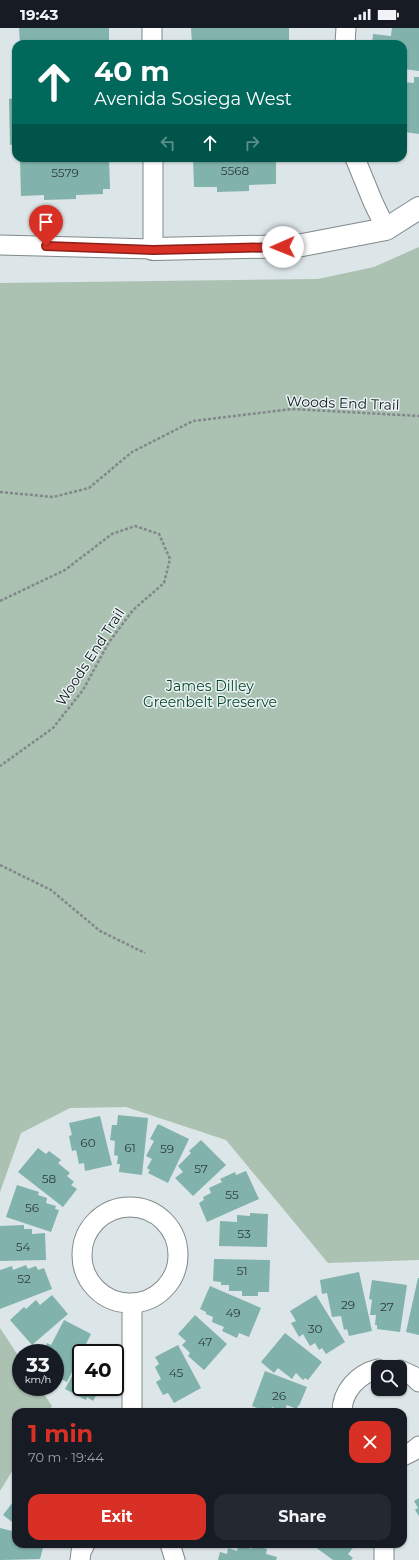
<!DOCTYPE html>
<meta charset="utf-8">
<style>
:root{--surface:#171b24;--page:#242831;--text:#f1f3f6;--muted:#9ea1a6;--accent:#d93025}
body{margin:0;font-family:Montserrat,sans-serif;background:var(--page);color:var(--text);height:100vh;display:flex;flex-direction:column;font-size:15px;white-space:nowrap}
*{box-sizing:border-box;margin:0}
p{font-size:13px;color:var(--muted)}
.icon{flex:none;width:22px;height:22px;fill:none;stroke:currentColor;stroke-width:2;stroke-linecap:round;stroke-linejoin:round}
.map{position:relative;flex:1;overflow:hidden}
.panel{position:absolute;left:12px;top:1380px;width:395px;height:140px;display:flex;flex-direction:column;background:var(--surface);border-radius:12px;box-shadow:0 1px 3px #0004}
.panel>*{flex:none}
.top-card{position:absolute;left:12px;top:12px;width:395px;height:122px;border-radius:12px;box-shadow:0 1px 3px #0004;background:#00695c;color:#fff;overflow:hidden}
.controls{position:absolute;left:371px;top:1332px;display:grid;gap:8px}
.controls a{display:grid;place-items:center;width:36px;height:36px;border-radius:8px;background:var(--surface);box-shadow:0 1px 3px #0004;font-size:20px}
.speed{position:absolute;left:12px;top:1316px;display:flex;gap:8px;font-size:20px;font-weight:700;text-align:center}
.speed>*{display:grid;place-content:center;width:52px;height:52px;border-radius:50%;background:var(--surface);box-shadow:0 1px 3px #0004;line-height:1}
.speed small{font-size:10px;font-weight:400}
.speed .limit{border:2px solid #111;border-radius:6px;background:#fff;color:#111}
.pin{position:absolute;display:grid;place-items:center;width:34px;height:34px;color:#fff;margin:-41px -17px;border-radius:50% 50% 50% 0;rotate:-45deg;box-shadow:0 0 4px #0007}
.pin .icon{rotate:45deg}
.me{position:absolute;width:44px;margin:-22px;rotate:269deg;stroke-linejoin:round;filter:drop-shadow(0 0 3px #0008)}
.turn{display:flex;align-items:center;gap:14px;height:84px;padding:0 16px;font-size:18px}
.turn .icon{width:52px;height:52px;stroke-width:2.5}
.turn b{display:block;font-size:28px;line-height:34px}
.lanes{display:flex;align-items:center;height:38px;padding:0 16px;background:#0003;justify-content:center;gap:20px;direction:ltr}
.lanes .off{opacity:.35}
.round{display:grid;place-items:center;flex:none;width:42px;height:42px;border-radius:12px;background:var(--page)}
.summary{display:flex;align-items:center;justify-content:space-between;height:68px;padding:0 16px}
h1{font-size:24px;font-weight:700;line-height:30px;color:var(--accent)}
.button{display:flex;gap:8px;margin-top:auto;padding:8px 16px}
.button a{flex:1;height:46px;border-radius:12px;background:var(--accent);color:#fff;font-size:16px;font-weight:700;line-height:46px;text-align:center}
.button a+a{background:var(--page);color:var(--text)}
.status{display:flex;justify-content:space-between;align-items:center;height:28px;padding:0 20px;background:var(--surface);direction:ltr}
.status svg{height:11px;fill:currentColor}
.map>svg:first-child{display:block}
.green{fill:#abc1b1}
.building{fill:#81b2ab}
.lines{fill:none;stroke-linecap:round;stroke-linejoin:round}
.minor-casing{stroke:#80898b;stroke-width:21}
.tertiary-casing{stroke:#80898b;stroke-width:24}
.path{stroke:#81888a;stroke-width:2.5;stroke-dasharray:3 2;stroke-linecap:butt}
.minor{stroke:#fff;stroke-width:19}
.tertiary{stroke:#fff;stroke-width:22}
.route-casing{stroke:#8d1f18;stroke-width:10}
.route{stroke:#d93025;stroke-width:7}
.labels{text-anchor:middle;stroke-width:3;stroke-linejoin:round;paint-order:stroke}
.number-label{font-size:12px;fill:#2e3d3c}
.street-label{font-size:14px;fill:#121617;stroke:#e9f3f6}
.park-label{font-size:14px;fill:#094726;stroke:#e9f3f6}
</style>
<div class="status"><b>19:43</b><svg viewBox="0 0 49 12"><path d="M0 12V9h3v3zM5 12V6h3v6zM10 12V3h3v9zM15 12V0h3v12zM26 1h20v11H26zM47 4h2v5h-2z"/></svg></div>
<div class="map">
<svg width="419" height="1532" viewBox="0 0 419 1532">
<rect width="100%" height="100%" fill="#dce5e8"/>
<!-- green -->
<path class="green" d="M419,219V1232L328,1235L226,1112L126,1079L70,1080L21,1105L0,1164V255L318,251L374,239Z
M0,1300L21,1332V1359H39L52,1378L48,1384H16V1437L0,1463Z"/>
<!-- building -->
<path class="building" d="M19,0H109V16H20Z
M191,0H289V16H192Z
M392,0H419V43L404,41L405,33H403V16H372L373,6L391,8Z
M414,49H419V106L405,104L406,94L403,93V54L414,55Z
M16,70V116L10,117L9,71Z
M20,130H109L110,161H103V166L76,167V171L44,172V167L21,168Z
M193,130H276V156L249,157V163L217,164V159H194Z
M118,1087L148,1090L142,1147L119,1144L120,1136H117L118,1128L114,1127L115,1113L110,1112L112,1097H117Z
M100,1088L112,1137L85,1143L84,1135L79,1136L76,1122L72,1123L69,1108L72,1107L69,1095Z
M158,1096L189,1111L168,1155L148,1145L150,1142L147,1140L152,1131L146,1128L154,1113L150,1111Z
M201,1112L226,1137L193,1168L175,1150L183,1144L178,1138L191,1125L189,1123Z
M38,1120L46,1126L49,1123L61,1132L58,1135L70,1145L67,1148L74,1154L71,1157L77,1161L63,1179L18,1144Z
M246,1143L259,1171L207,1194L199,1175L204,1172L203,1169L211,1165L209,1160L222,1154L220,1151L235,1144L236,1147Z
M17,1157L39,1164L38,1167L47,1170L46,1175L56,1178L55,1181L59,1182L51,1204L6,1189Z
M250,1185L268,1186L267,1219L219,1218L220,1193L237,1194V1187L250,1188Z
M24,1197V1201H32V1206L45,1205L46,1232L0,1233V1198Z
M214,1231L270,1232L269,1264H258V1268H242V1263H229V1257H221V1254L213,1253Z
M26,1237L28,1241L36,1238L38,1242L44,1240L52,1261L0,1281V1242L12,1238L13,1242Z
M359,1244L372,1303L349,1308L347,1301L344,1302L341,1288L332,1289L327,1265L322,1266L320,1252Z
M418,1250H419V1307L406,1304Z
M372,1252L407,1257L400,1304L377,1301V1297H375L376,1287H370L372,1272L369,1271Z
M210,1258L261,1280L249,1309L239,1305L237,1310L222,1303L224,1299L212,1294L213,1289L206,1286V1284L200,1281Z
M52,1267L68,1286L32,1317L10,1292L24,1279L26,1281L36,1272L40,1277Z
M316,1267L345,1314L326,1326L322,1320L319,1322L315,1315L310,1318L303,1306L299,1309L291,1295L296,1293L290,1283Z
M195,1287L227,1316L204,1342L188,1328L190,1325L182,1317L186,1313L178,1306Z
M64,1292L91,1306L67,1354L55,1348V1325H42L47,1315L51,1317Z
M285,1305L322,1334L308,1352L305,1350L303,1352L296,1345L292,1351L278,1340L274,1345L261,1334Z
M178,1317L201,1360L174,1375L168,1365L163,1367L156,1354L161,1351L155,1339L159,1336L155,1329Z
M78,1337L81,1339V1359H107L102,1368L97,1366L93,1373L87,1369L86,1372L65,1361Z
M265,1343L307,1359L299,1378L298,1377L297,1381L287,1377L284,1384L272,1379L270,1384H268L252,1378Z
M16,1470V1497L3,1487Z
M419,1470V1488L415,1482L418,1480L414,1473Z
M0,1500L16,1504V1516H44L40,1531L0,1532Z
M311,1516H356L348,1526L353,1530L351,1532H333Z
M238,1517L252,1521L253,1517L267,1521L266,1526L277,1529L276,1532H218L220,1524L227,1526L228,1520L237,1523Z"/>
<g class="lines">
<defs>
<path id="minor" d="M152,0V16
M345,16L346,0
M355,130L373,174L386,201
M0,217L153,221V130
M82 1227a48 48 0 1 1 96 0a48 48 0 1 1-96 0Z
M132,1275V1384
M400,1342L413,1348L419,1354
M342,1384C342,1363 358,1346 378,1341
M403,1428L413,1423L419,1418
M170,1516L175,1532
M80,1532L81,1524L85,1516
M384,1532V1516"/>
<path id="tertiary" d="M153,221L297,218L386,201L419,180"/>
</defs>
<!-- minor casing -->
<use href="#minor" class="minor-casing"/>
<!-- tertiary casing -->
<use href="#tertiary" class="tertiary-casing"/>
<!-- path -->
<path class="path" d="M0,464L53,469L89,460L132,424L193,393L292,381L419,388
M0,573L65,542L112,506L135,498L159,506L170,531L164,555L133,582L109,614L83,662L53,700L0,738
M0,837L51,862L100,903L145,925"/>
<!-- minor -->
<use href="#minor" class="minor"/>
<!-- tertiary -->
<use href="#tertiary" class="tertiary"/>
</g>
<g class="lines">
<defs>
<path id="route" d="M46,218L153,222L283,219"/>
</defs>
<!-- route casing -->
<use href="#route" class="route-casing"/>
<!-- route -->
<use href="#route" class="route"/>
</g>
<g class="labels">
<!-- number labels -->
<g class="number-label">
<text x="235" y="147">5568</text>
<text x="65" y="149">5579</text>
<text x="88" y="1119">60</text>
<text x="130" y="1124">61</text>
<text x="167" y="1125">59</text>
<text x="201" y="1145">57</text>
<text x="49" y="1155">58</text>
<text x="232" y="1171">55</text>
<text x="32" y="1184">56</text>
<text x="244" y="1210">53</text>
<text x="23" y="1223">54</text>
<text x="242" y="1247">51</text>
<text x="24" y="1255">52</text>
<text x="348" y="1281">29</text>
<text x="387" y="1283">27</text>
<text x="233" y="1289">49</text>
<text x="315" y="1305">30</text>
<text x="205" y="1318">47</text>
<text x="176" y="1349">45</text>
<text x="279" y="1372">26</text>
</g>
<!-- street labels -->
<g class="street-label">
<text transform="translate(343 375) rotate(2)" y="5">Woods End Trail</text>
<text transform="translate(90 629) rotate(-57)" y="5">Woods End Trail</text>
</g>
<!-- park labels -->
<g class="park-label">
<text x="210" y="663">James Dilley<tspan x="210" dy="16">Greenbelt Preserve</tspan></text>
</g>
</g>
</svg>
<div class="controls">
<a><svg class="icon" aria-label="search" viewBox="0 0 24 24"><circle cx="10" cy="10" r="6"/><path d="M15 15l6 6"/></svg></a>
</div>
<div class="speed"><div>33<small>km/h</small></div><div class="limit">40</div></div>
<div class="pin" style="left:46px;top:218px;background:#d93025"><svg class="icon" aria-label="arrive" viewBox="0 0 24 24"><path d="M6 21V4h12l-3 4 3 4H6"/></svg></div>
<svg class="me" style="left:283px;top:219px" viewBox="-20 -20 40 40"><circle r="19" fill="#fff"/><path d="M0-13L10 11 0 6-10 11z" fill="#d93025"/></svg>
<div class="top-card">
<div class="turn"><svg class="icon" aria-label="ahead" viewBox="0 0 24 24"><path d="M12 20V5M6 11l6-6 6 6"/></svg><div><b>40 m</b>Avenida Sosiega West</div></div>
<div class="lanes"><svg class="icon off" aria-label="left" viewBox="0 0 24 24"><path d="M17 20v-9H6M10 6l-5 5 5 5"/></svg><svg class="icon" aria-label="ahead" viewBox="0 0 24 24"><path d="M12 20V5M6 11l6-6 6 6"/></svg><svg class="icon off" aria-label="right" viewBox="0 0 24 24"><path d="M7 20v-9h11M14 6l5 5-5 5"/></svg></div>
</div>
<section class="panel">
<div class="summary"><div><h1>1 min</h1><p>70 m · 19:44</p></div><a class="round" style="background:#d93025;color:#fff"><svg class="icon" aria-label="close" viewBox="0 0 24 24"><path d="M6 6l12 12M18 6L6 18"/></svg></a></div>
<div class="button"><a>Exit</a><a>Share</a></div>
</section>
</div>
